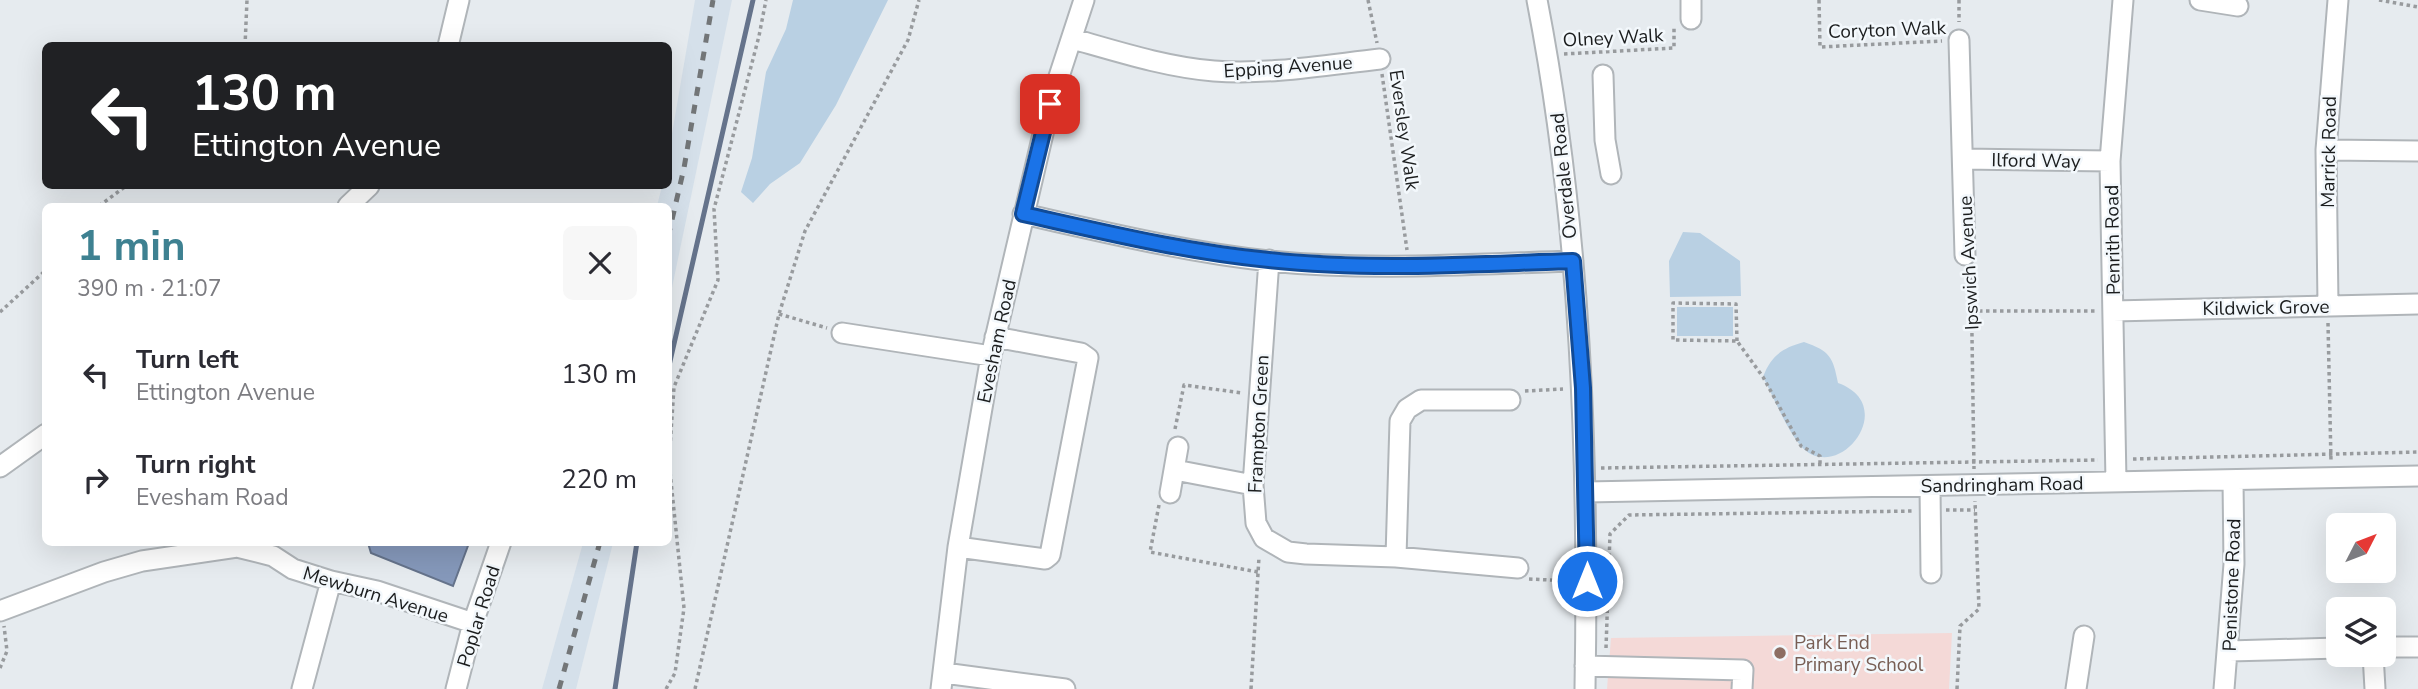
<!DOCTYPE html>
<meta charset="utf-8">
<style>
:root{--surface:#fff;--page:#f7f7f7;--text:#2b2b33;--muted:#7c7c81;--accent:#3e8191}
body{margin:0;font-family:"Nunito Sans",sans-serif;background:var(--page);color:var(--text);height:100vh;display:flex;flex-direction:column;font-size:26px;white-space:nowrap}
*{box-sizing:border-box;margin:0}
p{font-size:23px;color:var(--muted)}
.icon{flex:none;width:38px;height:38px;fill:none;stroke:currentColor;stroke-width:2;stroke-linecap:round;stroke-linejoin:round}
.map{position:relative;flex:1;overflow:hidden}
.side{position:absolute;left:42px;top:203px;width:630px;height:343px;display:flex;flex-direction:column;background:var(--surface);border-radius:10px;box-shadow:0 7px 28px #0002}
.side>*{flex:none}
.hud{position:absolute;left:42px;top:42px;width:630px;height:147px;border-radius:10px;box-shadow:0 7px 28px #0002;background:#202124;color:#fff;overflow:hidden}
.needle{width:46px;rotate:48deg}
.fabs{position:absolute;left:2326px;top:513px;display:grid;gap:14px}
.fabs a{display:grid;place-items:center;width:70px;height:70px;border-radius:10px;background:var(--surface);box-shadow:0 7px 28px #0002;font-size:35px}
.pin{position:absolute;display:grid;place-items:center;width:60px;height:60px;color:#fff;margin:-30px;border-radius:14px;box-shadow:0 4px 10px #0006}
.me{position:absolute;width:77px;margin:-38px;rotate:0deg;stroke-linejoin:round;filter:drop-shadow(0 0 5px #0008)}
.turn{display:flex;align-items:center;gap:24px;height:147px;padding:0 35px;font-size:32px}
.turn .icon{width:91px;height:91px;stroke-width:2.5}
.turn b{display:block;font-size:49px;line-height:60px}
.round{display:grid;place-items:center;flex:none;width:74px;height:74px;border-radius:10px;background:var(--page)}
.head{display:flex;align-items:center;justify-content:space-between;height:119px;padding:0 35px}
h1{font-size:42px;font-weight:700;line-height:52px;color:var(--accent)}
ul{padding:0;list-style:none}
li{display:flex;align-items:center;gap:21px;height:105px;padding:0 35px}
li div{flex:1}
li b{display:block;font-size:26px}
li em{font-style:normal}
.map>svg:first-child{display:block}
.built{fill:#d5e0ea}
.education{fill:#f4d9d7}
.green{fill:#b9d0e3}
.water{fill:#8598ba;stroke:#65738b;stroke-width:2}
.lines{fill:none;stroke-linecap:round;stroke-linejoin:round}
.stream{stroke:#65738b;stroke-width:5}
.minor-casing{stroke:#b0b5b9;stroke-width:23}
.path{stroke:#989b9e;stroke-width:3.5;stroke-dasharray:3.5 3.5;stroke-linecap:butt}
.minor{stroke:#fff;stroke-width:19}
.rail{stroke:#737678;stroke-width:5;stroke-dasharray:9 9;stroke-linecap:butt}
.route-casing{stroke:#114b97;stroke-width:18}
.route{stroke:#1a73e8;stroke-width:12}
.education-dot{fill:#8d6e63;stroke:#f3f8fc;stroke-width:2.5}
.labels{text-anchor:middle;stroke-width:5;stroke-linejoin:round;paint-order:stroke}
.street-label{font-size:19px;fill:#1b1d1e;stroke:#f3f8fc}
.education-label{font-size:19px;fill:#785e54;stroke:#f3f8fc;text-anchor:start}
</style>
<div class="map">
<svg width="2418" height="689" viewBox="0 0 2418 689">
<rect width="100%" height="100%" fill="#e6ebef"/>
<!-- built -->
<path class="built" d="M695,0H732L669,302L668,206H657L662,186H668L669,151Z
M583,543H613L576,689H542Z"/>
<!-- education -->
<path class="education" d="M1952,633L1949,689H1607L1611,638Z"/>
<!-- green -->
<path class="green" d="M793,0H888L836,105L800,163L770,184L753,203L741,192L752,158L766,72L786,29Z
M1683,232L1700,233L1740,261L1741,296L1670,297L1669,261Z
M1677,307H1733V336H1677Z
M1804,342C1830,351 1833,357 1838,383C1902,406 1836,488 1800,445C1785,426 1774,398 1763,377C1771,356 1782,348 1804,342Z"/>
<!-- water -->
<path class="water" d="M368,543L369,542L469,543L453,586L371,553Z"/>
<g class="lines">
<!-- stream -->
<path class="stream" d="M668,370L753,0
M615,689L637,542"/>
<defs>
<path id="minor" d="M1537,0C1581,227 1589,459 1585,689
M1691,0V19
M2200,0L2238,6
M1073,39C1119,52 1166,67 1214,71C1269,75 1326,65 1380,59
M1959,40L1965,255
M448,46L459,0
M1603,75L1605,140L1611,174
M2326,150L2418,151
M1963,159L2110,161
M348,206L369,186
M1023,214C1104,232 1186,252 1269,261C1370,271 1472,264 1573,261
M1269,260L1253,485L1256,523L1264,538L1288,552L1306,554L1396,557L1518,568
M2328,305L2326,150L2338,0
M2113,311L2418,304
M842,333L991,356
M0,467L46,434
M1175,470L1253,485
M2116,481L2110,161L2123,0
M1930,486L1931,573
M1586,492L2418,476
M1170,493L1178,447
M958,547L1045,559L1050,555L1088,358L1081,353L995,337
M1396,557L1400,421L1407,409L1421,400H1510
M0,611L104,572L142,561L237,547L273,556L293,569L331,581L377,591L473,623
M2384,647H2418
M2229,651L2338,648
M2373,654L2375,689
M1585,666L1743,670L1742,689
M944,673L1065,689
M302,689L331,581
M456,689L473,623L501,542
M941,689L958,547L991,356L1050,104L1084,0
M2076,689L2084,636
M2224,689L2234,564L2233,480"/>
</defs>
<!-- minor casing -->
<use href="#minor" class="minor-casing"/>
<!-- path -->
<path class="path" d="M1368,0L1377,43
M1819,0L1820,47L1942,41
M1959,0V22
M2379,0L2418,7
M245,46L247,0
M1564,54L1674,48V27
M1382,74L1407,250
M99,206L126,186
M1971,270L1974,469
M1972,311H2097
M0,312L46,270
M779,314L827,328
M2328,323L2331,462
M1737,341L1736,304L1673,303V340L1737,341L1763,377L1801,446L1820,456V464
M1525,391L1563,389
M1175,429L1184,385L1242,393
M2133,459L2418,452
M1601,468L2098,460
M1159,505L1150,552L1258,572
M1946,510H1975
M1529,579L1571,581
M1606,648L1610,534L1629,515L1914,511
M0,668L7,651L4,626
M666,689L675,673L684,608L669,462L674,387L718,280L714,209L759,36L766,0
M695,689L779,314L805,231L908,40L919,0
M1251,689L1259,557
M1957,689L1960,626L1979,609L1975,501"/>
<!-- minor -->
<use href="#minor" class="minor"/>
<!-- rail -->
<path class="rail" d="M668,237L684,168L713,0
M559,689L600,542"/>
</g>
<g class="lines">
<defs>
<path id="route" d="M1050,104L1023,214C1104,232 1186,252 1269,260C1370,271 1472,264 1573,261L1583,388L1587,581"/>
</defs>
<!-- route casing -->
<use href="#route" class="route-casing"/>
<!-- route -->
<use href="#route" class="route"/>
</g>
<!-- markers -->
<circle class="education-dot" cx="1780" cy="653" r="7"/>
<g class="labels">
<!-- street labels -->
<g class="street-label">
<text transform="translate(1887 29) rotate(-2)" y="7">Coryton Walk</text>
<text transform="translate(1613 37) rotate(-3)" y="7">Olney Walk</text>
<text transform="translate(1288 66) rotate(-4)" y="7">Epping Avenue</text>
<text transform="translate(1405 130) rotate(82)" y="7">Eversley Walk</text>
<text transform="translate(2328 152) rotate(-89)" y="7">Marrick Road</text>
<text transform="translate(2036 160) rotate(1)" y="7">Ilford Way</text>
<text transform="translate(1563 176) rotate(-96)" y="7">Overdale Road</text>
<text transform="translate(2112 240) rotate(-91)" y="7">Penrith Road</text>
<text transform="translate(1968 263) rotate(-93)" y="7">Ipswich Avenue</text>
<text transform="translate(2266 307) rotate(-1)" y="7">Kildwick Grove</text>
<text transform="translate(996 341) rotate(-78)" y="7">Evesham Road</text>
<text transform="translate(1258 424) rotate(-87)" y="7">Frampton Green</text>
<text transform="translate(2002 484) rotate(-1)" y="7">Sandringham Road</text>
<text transform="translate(2231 585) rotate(-88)" y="7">Penistone Road</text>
<text transform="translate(376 594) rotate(17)" y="7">Mewburn Avenue</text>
<text transform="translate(478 616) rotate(-73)" y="7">Poplar Road</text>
</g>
<!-- education labels -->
<g class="education-label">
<text x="1794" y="649">Park End<tspan x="1794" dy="22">Primary School</tspan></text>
</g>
</g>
</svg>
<div class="fabs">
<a><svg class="needle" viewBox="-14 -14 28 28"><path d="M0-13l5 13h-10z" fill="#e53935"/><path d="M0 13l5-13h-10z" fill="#7c7c81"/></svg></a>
<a><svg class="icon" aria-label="layers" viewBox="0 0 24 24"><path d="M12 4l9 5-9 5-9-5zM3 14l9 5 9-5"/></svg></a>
</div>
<div class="pin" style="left:1050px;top:104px;background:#d93025"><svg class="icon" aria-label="arrive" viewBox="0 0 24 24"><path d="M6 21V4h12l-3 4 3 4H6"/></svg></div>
<svg class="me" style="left:1587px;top:581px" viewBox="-20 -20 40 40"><circle r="17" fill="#1a73e8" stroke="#fff" stroke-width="3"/><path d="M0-11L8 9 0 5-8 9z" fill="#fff"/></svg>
<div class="hud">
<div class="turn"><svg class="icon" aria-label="left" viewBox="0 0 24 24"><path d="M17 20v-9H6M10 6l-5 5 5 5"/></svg><div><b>130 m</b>Ettington Avenue</div></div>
</div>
<section class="side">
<div class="head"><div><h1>1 min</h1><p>390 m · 21:07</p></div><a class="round"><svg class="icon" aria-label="close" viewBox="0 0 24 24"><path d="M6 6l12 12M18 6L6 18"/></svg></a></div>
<ul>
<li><svg class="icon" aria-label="left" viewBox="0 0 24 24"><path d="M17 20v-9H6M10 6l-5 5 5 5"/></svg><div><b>Turn left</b><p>Ettington Avenue</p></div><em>130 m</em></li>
<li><svg class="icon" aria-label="right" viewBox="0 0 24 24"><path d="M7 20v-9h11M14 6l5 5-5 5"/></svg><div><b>Turn right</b><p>Evesham Road</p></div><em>220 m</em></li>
</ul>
</section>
</div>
